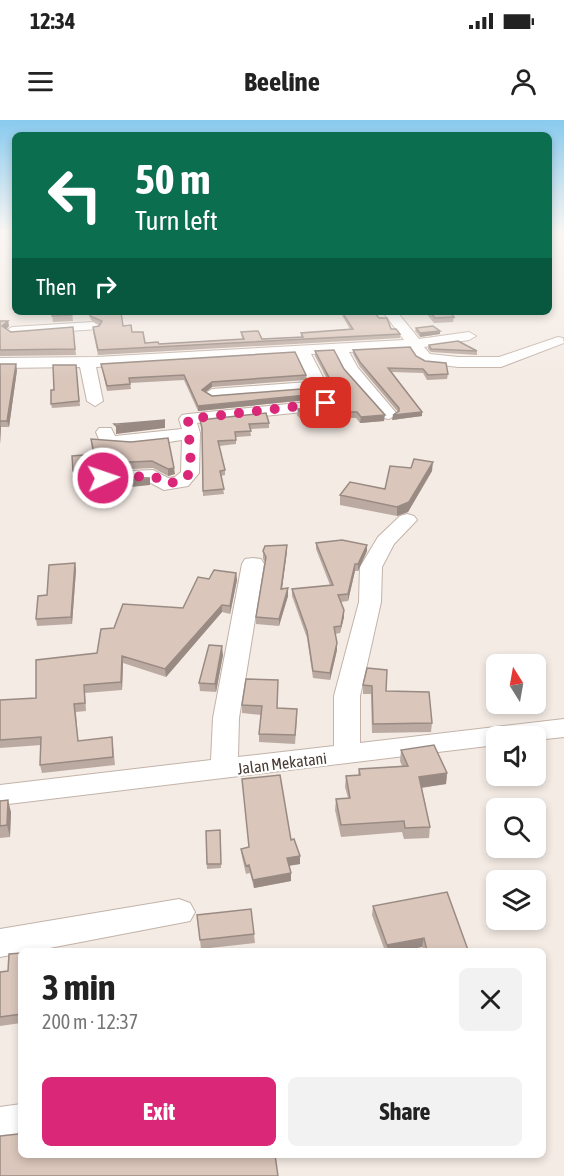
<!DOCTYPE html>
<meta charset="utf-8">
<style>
:root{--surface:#fff;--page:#f2f2f2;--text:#222;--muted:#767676;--accent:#db2777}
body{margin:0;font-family:"Asap Condensed",sans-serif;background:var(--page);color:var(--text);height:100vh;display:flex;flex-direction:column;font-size:22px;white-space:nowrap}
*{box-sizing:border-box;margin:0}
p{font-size:20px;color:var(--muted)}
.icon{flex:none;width:33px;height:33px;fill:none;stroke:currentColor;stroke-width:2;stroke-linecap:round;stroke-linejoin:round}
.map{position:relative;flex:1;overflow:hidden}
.sheet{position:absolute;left:18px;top:828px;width:528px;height:210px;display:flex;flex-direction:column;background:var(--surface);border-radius:9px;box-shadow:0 3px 9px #0003}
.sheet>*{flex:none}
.top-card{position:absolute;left:12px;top:12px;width:540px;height:183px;border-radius:9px;box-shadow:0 3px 9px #0003;background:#0b6e4f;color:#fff;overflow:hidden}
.needle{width:39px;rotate:349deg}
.fabs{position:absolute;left:486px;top:534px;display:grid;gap:12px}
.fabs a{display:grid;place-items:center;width:60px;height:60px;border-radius:9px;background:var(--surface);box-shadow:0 3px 9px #0003;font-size:30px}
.pin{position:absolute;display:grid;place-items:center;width:51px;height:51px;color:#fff;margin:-26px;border-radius:12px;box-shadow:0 3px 9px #0006}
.me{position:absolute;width:66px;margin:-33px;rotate:87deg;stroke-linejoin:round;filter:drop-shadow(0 0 4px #0008)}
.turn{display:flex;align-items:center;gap:21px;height:126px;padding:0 24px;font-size:27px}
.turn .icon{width:78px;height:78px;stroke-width:2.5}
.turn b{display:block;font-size:42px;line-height:51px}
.then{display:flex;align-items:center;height:57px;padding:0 24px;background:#0003;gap:12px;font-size:22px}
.round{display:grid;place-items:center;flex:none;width:63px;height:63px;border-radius:9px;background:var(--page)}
.headline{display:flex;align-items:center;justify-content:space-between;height:102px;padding:0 24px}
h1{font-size:36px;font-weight:700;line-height:45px}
.action{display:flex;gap:12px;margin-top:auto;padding:12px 24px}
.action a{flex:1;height:69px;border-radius:9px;background:var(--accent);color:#fff;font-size:24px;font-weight:700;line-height:69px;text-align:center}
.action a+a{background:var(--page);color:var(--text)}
.status{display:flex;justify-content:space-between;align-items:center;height:42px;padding:0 30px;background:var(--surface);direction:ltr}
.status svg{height:16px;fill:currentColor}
header{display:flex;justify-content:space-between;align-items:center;height:78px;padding:0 24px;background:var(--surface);font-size:27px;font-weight:700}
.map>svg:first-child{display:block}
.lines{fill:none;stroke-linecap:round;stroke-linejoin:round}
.minor-casing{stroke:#c3b3a9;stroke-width:2}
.minor{fill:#fff;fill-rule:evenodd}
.wall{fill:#bbaaa1}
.shaded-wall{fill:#998b83}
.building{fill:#dac6bb;stroke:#998b83;stroke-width:1.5}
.route{stroke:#db2777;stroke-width:10;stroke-dasharray:0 18}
.labels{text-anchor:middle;stroke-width:4.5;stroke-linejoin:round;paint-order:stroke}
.street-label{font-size:16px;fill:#473a33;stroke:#fff}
</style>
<div class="status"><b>12:34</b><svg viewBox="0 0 49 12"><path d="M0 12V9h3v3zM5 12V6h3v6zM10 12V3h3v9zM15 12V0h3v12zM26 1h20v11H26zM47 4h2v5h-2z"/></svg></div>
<header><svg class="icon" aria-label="menu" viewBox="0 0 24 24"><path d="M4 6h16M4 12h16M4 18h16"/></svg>Beeline<svg class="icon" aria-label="person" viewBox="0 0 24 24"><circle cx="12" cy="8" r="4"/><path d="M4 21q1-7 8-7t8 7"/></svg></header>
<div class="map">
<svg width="564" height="1056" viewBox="0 0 564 1056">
<rect width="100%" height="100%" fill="#f4ebe4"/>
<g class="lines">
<defs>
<path id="minor" d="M383,192H397L419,219L469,212L476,216L469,220L424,227L430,234L458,237H499L558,217L563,218L564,223L501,247H458L426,243L417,238L411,229L349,232L358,248L397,294L389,299L383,298L346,253L335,233L311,234L327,265L337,280L329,289L323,290L197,303L200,313L199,353L188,366L164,370L149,362H96L87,342L90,338H102L110,352L153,350L168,358L175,357L181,352L182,320C155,324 128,330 101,324L96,312L99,308H111L115,316L182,309L179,299L182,295L188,294L318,281L320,279L315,271L212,279L204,274L212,269L309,262L296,235L96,247L103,281L95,286L87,281L80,247L0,248V238L96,237L404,220Z
M93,202L100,206L98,209L12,215L5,211L12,207Z
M407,394L414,396L417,400L394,424L382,447L381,482L360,576V623L564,599V617L536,620V616H496V625L0,685V665L211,640L213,598L242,444L245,439L253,438L261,439L264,444L239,598L238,637L334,626V576L359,482L360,447L378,417L400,396Z
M179,779L190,783L195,792L190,801L34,831H21V833L0,837V809Z
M21,984V1022L0,1025V987Z"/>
</defs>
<!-- minor casing -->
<use href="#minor" class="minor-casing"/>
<!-- minor -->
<use href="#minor" class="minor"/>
</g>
<!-- wall -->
<path class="wall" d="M72,192L73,201L53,202L52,196Z
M89,192L123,206L145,223L159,224L242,219L241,212L262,219L301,217V213L350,209L340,192H374L379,198L391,209L400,214V218L98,235L93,212L100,205L91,200Z
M425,192H450L454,197L453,202L434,203Z
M0,201H8L9,206L6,209L11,212L73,207L76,235L0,236Z
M416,208L440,211V214L420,217L415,211Z
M429,225L477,231V235L431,232L428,229Z
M353,230L416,236L448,254L447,259L427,260L423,253L392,252L422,296L392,300L398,292L360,247L353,234Z
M315,231L344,249L384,301L360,303L356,298H340L303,302L297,295L298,289L330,285L337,278L315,236Z
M0,244L17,250L9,307H1L0,324Z
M101,244L306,255V260L212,267L205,272L212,276L317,274V279L198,291L184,260L130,263L131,269L107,271Z
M76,245L80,286L52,288L51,284L54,270Z
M200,300L269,303V308L250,309L251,316L236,317V324L219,326L225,350V355L221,356L224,374L203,376L202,312Z
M91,319L131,322L175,354L168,356L153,348L111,350L104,337L93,336Z
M432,351L408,392L397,396L340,385V375L385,369Z
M316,423L367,425V431L358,451H355L348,481L341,482L344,497L340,513L335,514L337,523V530L330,560L313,558L307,518L292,476V469L330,465L316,429Z
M287,425L282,469L288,476L279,506L256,504V497L265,442L263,439V431Z
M75,443L76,450L72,504L37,506L36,499L47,475Z
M236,453L237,460L230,494L222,492L166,557L123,543L122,570L85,573L86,591L76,592L78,621L113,625L115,645L42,653L40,645L41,625L0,628V580L36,578L97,533L114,508L183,488L209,459Z
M223,535L216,572L200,571L199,563Z
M367,548L386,571L432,603L431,612L372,613L371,574H363V565Z
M246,559L277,588L297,598L295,624L259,622V614L261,595L242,593V585Z
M401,630L447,653L446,664L422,668L430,707L429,718L404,719L402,712L341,717L335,690L336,679L348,678L345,667L346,656L358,655L359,649L402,646L400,641Z
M242,659L291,720L300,744L289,746L291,761L254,768L250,753L246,754L242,737L241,729L249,728Z
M0,680L11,692L10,717L0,718Z
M220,710L221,748L207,749L206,711Z
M373,786L468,830L474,831H424L422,827L401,831H385L372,795Z
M197,795L254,814L255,823L201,829Z
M21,833V903L0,906V852L8,851Z"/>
<!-- shaded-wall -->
<path class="shaded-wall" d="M8,201L9,206L3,212L2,206Z
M440,211V214L420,217V213Z
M16,244L17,250L9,307L7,301Z
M212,262V267L202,275V270Z
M317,274V279L198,291V286Z
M340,292V298L303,302V296Z
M422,292V296L392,300L393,295Z
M385,295L384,301L360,303L361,297Z
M165,300V308L116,314V306Z
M0,301L1,307L0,324Z
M433,342L432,351L408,392L397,396V387Z
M174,348L175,354L168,356V349Z
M90,349L91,356L74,358L73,351Z
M150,358V365L121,368L120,361Z
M287,425V432L281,476V469Z
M367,425V431L358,451V444Z
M75,443L76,450L72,504L71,497Z
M355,444V451L348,481V474Z
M236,453L237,460L230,494V486Z
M288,468V476L279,506V499Z
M222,485V492L166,557L165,549Z
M344,490V497L340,513L341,506Z
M337,523V530L330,560V553Z
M222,526L223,535L216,572L215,564Z
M122,536L123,543L122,570L121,562Z
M447,653L446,664L418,668L419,657Z
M8,680L11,692L10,717L7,705Z
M300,736V744L286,746L287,738Z
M291,753V761L254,768L253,760Z
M424,818L422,827L401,831H387V825Z"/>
<!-- building -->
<path class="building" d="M52,192H72V195L52,196Z
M89,192H121L123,206L131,205L132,212H143L145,223L158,222L159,224L244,219L241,212L258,211L262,219L303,217L301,213L353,209L342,192H374L379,198H387L391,209H396L400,214L98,230L93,207L99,206L102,201L90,196Z
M430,192H450L454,197L435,198Z
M0,201H8L2,206L11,212L73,207L75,229L0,230Z
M433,206L440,211L420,213L416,208Z
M458,221L477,231L431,229L429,225Z
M410,227L416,236L425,241L446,243L448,254L428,255L423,249L388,248L422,292L393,295L399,291V288L360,242L353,230Z
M334,230L344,249L385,295L361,297L357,292H340L303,296L298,289L330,285L339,276L315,231Z
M295,232L306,255L212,262L202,270L212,276L314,268L317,274L198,286L184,255L129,258L130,264L107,266L101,244Z
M0,244H16L7,301H0V303Z
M53,245H76L79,281L51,284V270H54Z
M266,293L269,303L249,304L251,311L235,312L236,320L218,321L225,350L220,351L224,369L203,371L202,308L200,300Z
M165,300L116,306L114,304H118Z
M168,318L174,348L168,349L152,341L111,343L103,331L93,329L91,319L131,322Z
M84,335L90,349L73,351L72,336Z
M414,339L433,342L409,382L397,387L340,375L350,362L385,369L390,346L411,348Z
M119,357L150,358L120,361Z
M342,420L367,425L358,444H355L348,474L338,475L344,490L341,506L334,507L337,523L330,553L313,551L307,511L292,469L333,465L316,423Z
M287,425L281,469L288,468L279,499L256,497L266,437L263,431L265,426Z
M75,443L71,497L36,499L38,476L47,475L49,445Z
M214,450L236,453L230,486L222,485L165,549L122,536L121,562L84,565L85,583L74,584L78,621L112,617L113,637L40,645L41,617L0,620V580L36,578V540L97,533L101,509L114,508L123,484L183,488L198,457L209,459Z
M209,525L222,526L215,564L199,563Z
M367,548L387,550L386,571L429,572L432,603L373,604L372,566L363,565Z
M246,559L278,560L277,588L297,589L295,615L259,614L262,586L242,585Z
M434,625L447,653L419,657L430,707L405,708L404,701L341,705L336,679L350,678L346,656L360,655L359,649L408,646L401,630Z
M280,655L291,720L294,719L300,736L287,738L291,753L253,760L249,745L246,746L241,729L249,727L242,659Z
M8,680L7,705L0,706V681Z
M220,710L221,744H207L206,711Z
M447,772L468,830L473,829L474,831H427L424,818L387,825L373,786Z
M251,789L254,814L200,820L197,795Z
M21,833V894L0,897V852L8,851L9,834Z
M21,1008V1035H275L278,1056H0V1016L18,1014L20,1009Z"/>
<!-- sky -->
<linearGradient id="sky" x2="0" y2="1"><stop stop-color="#88caee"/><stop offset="0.43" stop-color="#faf6f3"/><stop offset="1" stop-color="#faf6f3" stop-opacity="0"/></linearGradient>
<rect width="564" height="260" fill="url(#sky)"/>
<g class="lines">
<!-- route -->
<path class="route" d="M103,358L153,356L168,364L187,358L191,346L188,299L326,283"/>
</g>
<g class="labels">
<!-- street labels -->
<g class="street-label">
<text transform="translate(282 643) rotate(-7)" y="6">Jalan Mekatani</text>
</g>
</g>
</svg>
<div class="fabs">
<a><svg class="needle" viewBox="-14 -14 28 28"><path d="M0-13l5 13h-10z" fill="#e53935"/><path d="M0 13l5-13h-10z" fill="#767676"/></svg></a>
<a><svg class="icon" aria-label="sound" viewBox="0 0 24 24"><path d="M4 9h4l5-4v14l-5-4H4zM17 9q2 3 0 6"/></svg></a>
<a><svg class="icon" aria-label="search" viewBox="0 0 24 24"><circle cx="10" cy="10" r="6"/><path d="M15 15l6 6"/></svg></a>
<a><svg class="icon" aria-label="layers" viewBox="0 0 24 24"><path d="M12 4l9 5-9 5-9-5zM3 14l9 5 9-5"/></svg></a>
</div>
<div class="pin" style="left:326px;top:283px;background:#d93025"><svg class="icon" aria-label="arrive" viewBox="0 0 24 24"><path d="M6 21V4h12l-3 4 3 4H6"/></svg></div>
<svg class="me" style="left:103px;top:358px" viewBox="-20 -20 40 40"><circle r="17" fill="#db2777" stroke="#fff" stroke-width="3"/><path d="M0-11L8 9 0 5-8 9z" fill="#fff"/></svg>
<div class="top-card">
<div class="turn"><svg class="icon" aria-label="left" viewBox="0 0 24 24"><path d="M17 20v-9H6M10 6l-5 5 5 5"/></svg><div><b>50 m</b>Turn left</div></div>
<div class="then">Then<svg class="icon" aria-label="right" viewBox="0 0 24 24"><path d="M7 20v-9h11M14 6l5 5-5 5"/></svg></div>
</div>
<section class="sheet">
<div class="headline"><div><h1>3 min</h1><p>200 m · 12:37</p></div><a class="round"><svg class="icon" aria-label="close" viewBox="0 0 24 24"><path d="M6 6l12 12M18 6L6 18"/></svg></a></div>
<div class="action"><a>Exit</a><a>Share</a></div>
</section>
</div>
